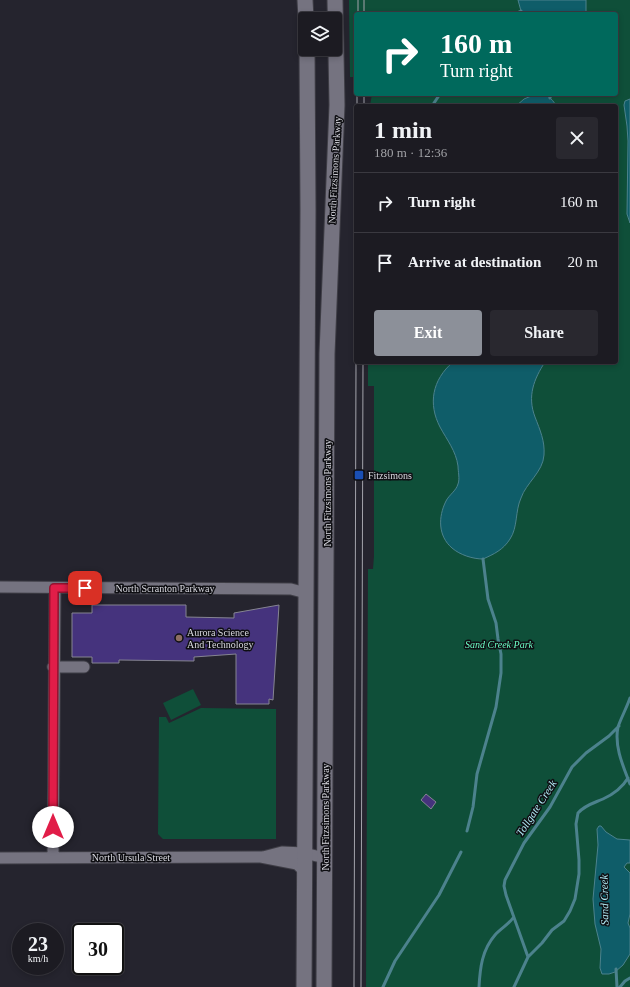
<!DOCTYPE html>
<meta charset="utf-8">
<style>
:root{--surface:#1c1b22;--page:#29282f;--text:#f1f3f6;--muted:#a0a1a5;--line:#3a3940;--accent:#8c9099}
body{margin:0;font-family:"Times New Roman",serif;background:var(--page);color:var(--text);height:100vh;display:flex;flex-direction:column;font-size:15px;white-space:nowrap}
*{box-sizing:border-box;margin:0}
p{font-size:13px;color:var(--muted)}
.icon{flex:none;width:22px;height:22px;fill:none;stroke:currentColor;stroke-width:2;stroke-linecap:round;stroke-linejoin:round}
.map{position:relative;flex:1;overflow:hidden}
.drawer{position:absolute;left:354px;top:104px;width:264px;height:260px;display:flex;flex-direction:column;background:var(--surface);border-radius:4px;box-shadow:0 2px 6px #0003,0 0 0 1px var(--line)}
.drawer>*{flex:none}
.guide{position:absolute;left:354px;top:12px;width:264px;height:84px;border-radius:4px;box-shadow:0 2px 6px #0003,0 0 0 1px var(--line);background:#00695c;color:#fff;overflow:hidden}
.fabs{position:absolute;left:298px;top:12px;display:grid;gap:8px}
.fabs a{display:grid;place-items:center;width:44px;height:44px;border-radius:4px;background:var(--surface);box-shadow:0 2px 6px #0003,0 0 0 1px var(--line);font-size:20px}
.speed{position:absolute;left:12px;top:923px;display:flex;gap:8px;font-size:20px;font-weight:700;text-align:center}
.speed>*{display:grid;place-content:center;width:52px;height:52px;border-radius:50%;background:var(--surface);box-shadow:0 2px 6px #0003,0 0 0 1px var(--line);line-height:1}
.speed small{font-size:10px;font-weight:400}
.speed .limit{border:2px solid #111;border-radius:6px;background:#fff;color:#111}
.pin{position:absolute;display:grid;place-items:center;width:34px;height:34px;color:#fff;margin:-17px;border-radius:8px;box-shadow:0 2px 6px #0006}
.me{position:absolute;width:44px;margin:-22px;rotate:0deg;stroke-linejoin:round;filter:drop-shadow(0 0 3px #0008)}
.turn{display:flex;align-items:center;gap:14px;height:84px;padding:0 20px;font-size:18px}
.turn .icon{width:52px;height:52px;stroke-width:2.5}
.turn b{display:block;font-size:28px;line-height:34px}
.round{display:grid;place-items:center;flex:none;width:42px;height:42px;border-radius:4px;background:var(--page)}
.headline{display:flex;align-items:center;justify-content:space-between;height:68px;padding:0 20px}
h1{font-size:24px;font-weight:700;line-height:30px}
.primary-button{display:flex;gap:8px;margin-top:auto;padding:8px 20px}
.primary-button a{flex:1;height:46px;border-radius:4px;background:var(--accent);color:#fff;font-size:16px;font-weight:700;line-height:46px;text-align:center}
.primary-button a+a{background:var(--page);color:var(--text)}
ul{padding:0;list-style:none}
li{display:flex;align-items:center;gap:12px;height:60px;padding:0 20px;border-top:1px solid var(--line)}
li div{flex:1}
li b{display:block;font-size:15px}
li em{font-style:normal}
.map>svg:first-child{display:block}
.green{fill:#0f4f39}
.water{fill:#0f5d69;stroke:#4c828d}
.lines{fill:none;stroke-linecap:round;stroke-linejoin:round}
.stream{stroke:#4c828d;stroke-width:3}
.building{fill:#45337d;stroke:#868592}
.minor-casing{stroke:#3f3e46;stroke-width:13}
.secondary-casing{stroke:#3f3e46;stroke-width:17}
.minor{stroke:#757380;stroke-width:11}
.secondary{stroke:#757380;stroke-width:15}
.tram{stroke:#a4a4ac;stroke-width:1}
.route-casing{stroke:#92132f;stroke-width:10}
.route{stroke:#e11d48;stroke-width:7}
.transit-dot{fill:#1a4fb4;stroke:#0e0e12;stroke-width:1.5}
.education-dot{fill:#8d6e63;stroke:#0e0e12;stroke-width:1.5}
.labels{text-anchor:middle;stroke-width:3;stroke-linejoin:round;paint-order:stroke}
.street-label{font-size:10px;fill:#d9d9e0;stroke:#0e0e12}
.poi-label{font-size:10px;fill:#d9d9e0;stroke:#0e0e12;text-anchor:start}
.park-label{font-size:10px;font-style:italic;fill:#6bfec6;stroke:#0e0e12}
.water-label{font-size:11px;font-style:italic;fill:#b1ebf6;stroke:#0e0e12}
</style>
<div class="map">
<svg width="630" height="987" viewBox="0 0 630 987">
<rect width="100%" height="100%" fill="#25242e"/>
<!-- green -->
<path class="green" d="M349,0H630V987H366L368,569H373L374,556V386H368V362H616V106H370L372,94H616V14H356V77H350Z
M193,689L201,705L171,720L163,703Z
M201,708L276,709V839H163L158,834L159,717H166L169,723Z"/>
<!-- water -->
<path class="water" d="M518,0H586V14H525L521,11Z
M536,94C545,94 552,97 556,106H516L524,99Z
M630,99V223L627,214L628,141L627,126L624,105L625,101Z
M453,362H545C534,379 527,396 535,417C540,430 545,441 544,455C543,472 526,483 521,498C515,511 518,527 510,539C503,550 494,554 483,559C473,559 460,555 452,548C438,536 438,517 446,501C449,495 456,491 458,484C460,479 458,471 458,466C456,451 447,440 440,427C428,404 432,380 453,362Z
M599,826H601L606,832L617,839L630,840V863H627L624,867L630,873V914L628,923L630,928V954L623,965L615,972L609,974H602L600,968L601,949L595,924L593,899L598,845L597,829Z"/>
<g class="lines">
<!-- stream -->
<path class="stream" d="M515,14L521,11
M550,98L551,94
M432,106L440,94
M630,698C627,707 621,718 618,727C614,746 623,766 630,784
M467,831L473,807L477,774L496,707L501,673V654L498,639L496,623L488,599L483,559
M528,957L506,895L504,886L505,880L524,843L550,807L572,767L586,753L609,736L619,726
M616,969L617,987
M383,987L395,961L439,895L461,852
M479,987C480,968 482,950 495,935C501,928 508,925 513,918
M514,987L528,957L542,943L552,930L564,921L570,911L575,899L579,874V860L576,824L578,813C585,805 594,803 603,799C614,794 622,788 628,778
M620,987L625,981L630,978"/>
</g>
<!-- building -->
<path class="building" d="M92,605H186V617L234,618V613L279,605L273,700L269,699V704H236V654L194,657V661L119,660V663H92V657H72V613H92Z
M426,794L436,802L431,809L421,800Z"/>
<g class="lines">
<defs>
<path id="minor" d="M0,587L291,589L306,593
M53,667H84
M53,857L55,588
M263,857L282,852L304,853L325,858
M0,858L261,857L297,864L304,871"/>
<path id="secondary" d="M305,0L306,19
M304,987L308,210L307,49
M324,987L327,354L337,105L335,0"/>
</defs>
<!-- minor casing -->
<use href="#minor" class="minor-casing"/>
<!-- secondary casing -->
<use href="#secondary" class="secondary-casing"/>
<!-- minor -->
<use href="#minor" class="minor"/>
<!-- secondary -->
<use href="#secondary" class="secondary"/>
<!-- tram -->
<path class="tram" d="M358,14V0
M364,14V0
M357,94V106
M364,106V94
M354,987L356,362
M361,987L363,362"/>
</g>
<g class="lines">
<defs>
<path id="route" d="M53,827L54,588H85"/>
</defs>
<!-- route casing -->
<use href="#route" class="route-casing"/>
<!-- route -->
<use href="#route" class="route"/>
</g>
<!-- markers -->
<rect class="transit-dot" x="354" y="470" width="10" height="10" rx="2"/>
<circle class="education-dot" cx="179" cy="638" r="4"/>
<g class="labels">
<!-- street labels -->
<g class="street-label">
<text transform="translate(334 170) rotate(-87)" y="4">North Fitzsimons Parkway</text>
<text transform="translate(327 493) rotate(-90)" y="4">North Fitzsimons Parkway</text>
<text x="165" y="592">North Scranton Parkway</text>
<text transform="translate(325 817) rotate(-90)" y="4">North Fitzsimons Parkway</text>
<text x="131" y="861">North Ursula Street</text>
</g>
<!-- poi labels -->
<g class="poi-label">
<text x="368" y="479">Fitzsimons</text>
<text x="187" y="636">Aurora Science<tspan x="187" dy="12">And Technology</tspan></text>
</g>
<!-- park labels -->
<g class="park-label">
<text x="499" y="648">Sand Creek Park</text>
</g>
<!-- water labels -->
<g class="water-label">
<text transform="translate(536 808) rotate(-57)" y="4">Tollgate Creek</text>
<text transform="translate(604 900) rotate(-91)" y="4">Sand Creek</text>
</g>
</g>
</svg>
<div class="fabs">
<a><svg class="icon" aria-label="layers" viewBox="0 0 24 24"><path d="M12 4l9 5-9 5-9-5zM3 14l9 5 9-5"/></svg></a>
</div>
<div class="speed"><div>23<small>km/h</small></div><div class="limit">30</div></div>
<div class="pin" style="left:85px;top:588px;background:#d93025"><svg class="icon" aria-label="arrive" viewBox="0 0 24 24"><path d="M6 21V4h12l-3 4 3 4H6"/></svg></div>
<svg class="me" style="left:53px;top:827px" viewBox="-20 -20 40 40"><circle r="19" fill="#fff"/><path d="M0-13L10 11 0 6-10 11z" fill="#e11d48"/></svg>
<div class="guide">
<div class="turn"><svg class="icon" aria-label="right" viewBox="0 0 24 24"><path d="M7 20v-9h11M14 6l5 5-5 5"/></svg><div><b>160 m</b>Turn right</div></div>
</div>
<section class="drawer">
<div class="headline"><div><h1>1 min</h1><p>180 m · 12:36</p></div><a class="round"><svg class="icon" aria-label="close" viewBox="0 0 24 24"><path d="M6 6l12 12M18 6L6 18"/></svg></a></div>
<ul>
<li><svg class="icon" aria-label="right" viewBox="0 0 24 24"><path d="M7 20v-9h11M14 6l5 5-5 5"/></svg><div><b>Turn right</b></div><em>160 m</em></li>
<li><svg class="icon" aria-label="arrive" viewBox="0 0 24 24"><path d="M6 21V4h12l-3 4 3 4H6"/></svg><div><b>Arrive at destination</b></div><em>20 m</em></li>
</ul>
<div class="primary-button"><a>Exit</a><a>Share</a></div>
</section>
</div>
